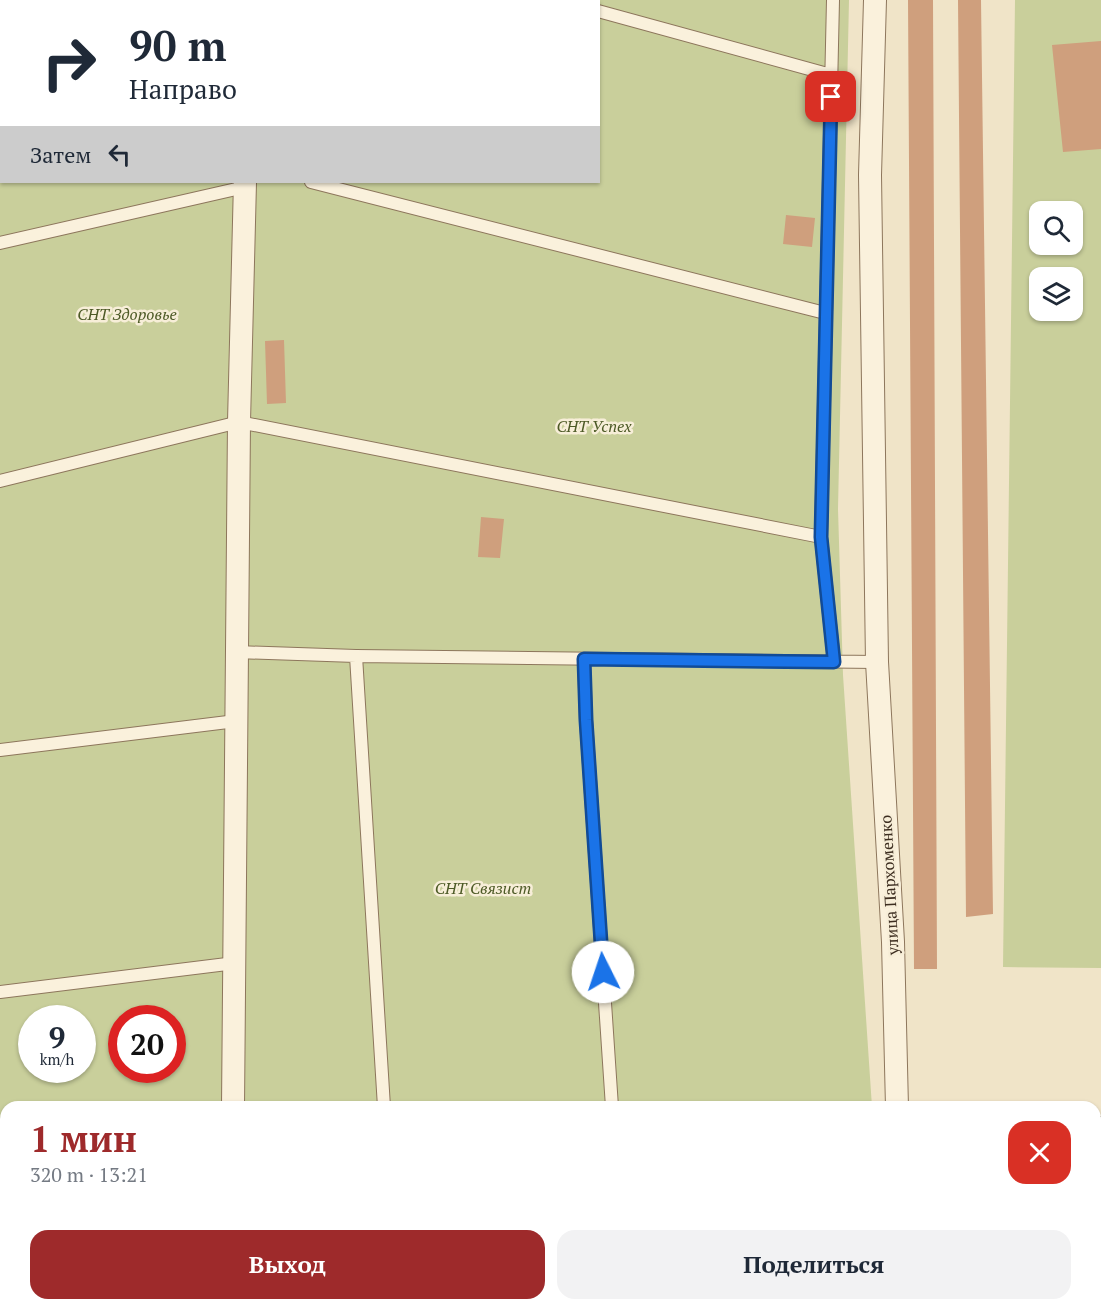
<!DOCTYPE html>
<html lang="ru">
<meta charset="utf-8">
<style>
:root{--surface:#fff;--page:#f2f2f3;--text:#1f2937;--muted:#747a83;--accent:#9e2a2b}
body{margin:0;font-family:"PT Serif",serif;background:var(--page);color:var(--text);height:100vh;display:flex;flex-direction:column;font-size:22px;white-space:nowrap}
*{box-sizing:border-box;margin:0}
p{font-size:20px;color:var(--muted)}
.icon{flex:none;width:33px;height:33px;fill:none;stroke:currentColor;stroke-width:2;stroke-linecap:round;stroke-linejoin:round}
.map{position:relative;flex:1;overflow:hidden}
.details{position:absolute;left:0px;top:1101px;width:1101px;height:210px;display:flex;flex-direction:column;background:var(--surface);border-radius:18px 18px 0 0;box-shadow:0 2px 4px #0004}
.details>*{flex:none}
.top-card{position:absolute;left:0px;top:0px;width:600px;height:183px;box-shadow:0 2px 4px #0004;background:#fff;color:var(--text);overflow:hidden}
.fabs{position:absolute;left:1029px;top:201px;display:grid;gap:12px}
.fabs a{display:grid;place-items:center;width:54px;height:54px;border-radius:12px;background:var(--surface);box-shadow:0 2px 4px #0004;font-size:30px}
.speed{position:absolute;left:18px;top:1005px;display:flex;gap:12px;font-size:30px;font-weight:700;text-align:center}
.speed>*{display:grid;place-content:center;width:78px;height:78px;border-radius:50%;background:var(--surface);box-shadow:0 2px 4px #0004;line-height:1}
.speed small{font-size:15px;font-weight:400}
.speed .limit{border:9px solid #d22;background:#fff;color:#111}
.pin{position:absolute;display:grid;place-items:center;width:51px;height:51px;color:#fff;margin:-26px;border-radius:12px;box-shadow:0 3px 9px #0006}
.me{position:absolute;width:66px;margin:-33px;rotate:356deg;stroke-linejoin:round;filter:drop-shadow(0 0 4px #0008)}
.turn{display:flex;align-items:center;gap:21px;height:126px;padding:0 30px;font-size:27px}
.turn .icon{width:78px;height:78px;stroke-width:2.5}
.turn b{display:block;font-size:42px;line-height:51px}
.then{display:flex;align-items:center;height:57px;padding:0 30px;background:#0003;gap:12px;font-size:22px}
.round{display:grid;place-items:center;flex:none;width:63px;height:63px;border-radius:18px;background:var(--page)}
.summary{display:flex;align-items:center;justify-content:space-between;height:102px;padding:0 30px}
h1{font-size:36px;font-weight:700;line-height:45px;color:var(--accent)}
.button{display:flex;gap:12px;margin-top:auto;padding:12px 30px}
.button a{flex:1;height:69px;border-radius:18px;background:var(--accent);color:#fff;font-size:24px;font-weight:700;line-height:69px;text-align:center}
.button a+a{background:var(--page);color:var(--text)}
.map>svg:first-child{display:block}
.green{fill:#c9cf9b;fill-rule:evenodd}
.building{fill:#cf9f7d}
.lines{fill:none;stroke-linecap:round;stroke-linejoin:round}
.lane-casing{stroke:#8d765c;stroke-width:14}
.street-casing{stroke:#8d765c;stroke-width:24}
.lane{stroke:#faf1dc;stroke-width:12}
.street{stroke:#faf1dc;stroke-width:22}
.route-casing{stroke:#114b97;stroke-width:15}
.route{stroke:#1a73e8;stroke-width:10}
.labels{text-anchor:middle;stroke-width:5;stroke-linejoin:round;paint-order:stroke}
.park-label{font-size:16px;font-style:italic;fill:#4d5a26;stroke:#f7eed8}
.street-label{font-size:16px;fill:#3d2e20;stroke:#f7eed8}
</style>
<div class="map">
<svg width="1101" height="1311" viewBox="0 0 1101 1311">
<rect width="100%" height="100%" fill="#f0e4c8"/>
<!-- green -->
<path class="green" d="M0,0H849L838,509L843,675L872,1107H6V1305H886V1311H33L0,1305ZM2,2H598V182H2ZM32,1018H82V1070H32ZM122,1018H172V1070H122Z
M1015,0H1101V968L1003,967ZM1040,212H1072V244H1040ZM1040,278H1072V310H1040Z"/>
<!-- building -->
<path class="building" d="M908,0H933L937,969H914Z
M958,0H981L993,914L966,917Z
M1101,41V149L1063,152L1052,45Z
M786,215L815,218L812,247L783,244Z
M284,340L286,403L267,404L265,341Z
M481,517L504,519L500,558L478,557Z"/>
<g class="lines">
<defs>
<path id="lane" d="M559,0L564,2
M833,0L821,537L834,662
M54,2L60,0
M598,11L831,75
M0,15H2
M311,182L825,313
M0,243L245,187
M0,481L239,422L821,537
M236,652L356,656L877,662
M356,656L384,1107
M584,659L586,720L612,1107
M0,750L236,721
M0,992L235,963
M1101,1123H1095L1101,1206
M396,1305L397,1311
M623,1305V1311"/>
<path id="street" d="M244,0V2
M875,0L870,175L877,662L893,942L897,1107
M233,1107L239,422L245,182
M0,1291L6,1292
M78,1305L112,1311
M910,1305V1311
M230,1311V1305"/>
</defs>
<!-- lane casing -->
<use href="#lane" class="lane-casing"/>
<!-- street casing -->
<use href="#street" class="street-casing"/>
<!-- lane -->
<use href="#lane" class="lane"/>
<!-- street -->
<use href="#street" class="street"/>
</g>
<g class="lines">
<defs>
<path id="route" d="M603,972L586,720L584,659L834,662L821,537L831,97"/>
</defs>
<!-- route casing -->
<use href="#route" class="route-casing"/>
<!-- route -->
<use href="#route" class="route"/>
</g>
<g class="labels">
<!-- park labels -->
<g class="park-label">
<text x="127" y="320">СНТ Здоровье</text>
<text x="594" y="432">СНТ Успех</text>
<text x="483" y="894">СНТ Связист</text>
</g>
<!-- street labels -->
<g class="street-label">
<text transform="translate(889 885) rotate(-93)" y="6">улица Пархоменко</text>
</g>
</g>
</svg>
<div class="fabs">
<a><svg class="icon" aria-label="search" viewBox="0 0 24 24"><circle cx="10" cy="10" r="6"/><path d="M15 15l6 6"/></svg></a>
<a><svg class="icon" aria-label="layers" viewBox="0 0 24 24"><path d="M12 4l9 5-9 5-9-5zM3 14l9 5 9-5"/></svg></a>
</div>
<div class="speed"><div>9<small>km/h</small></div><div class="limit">20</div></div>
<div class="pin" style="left:831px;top:97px;background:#d93025"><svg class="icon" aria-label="arrive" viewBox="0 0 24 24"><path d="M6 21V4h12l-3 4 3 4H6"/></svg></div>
<svg class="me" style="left:603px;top:972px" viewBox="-20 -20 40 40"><circle r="19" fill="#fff"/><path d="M0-13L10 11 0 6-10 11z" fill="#1a73e8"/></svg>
<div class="top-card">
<div class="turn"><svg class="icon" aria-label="right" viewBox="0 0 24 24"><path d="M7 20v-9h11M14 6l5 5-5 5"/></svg><div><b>90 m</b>Направо</div></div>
<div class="then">Затем<svg class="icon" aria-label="left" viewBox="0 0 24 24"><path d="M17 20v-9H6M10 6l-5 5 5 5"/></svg></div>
</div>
<section class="details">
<div class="summary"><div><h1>1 мин</h1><p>320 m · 13:21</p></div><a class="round" style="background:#d93025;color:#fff"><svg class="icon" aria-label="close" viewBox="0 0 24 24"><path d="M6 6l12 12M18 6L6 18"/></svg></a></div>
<div class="button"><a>Выход</a><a>Поделиться</a></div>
</section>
</div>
